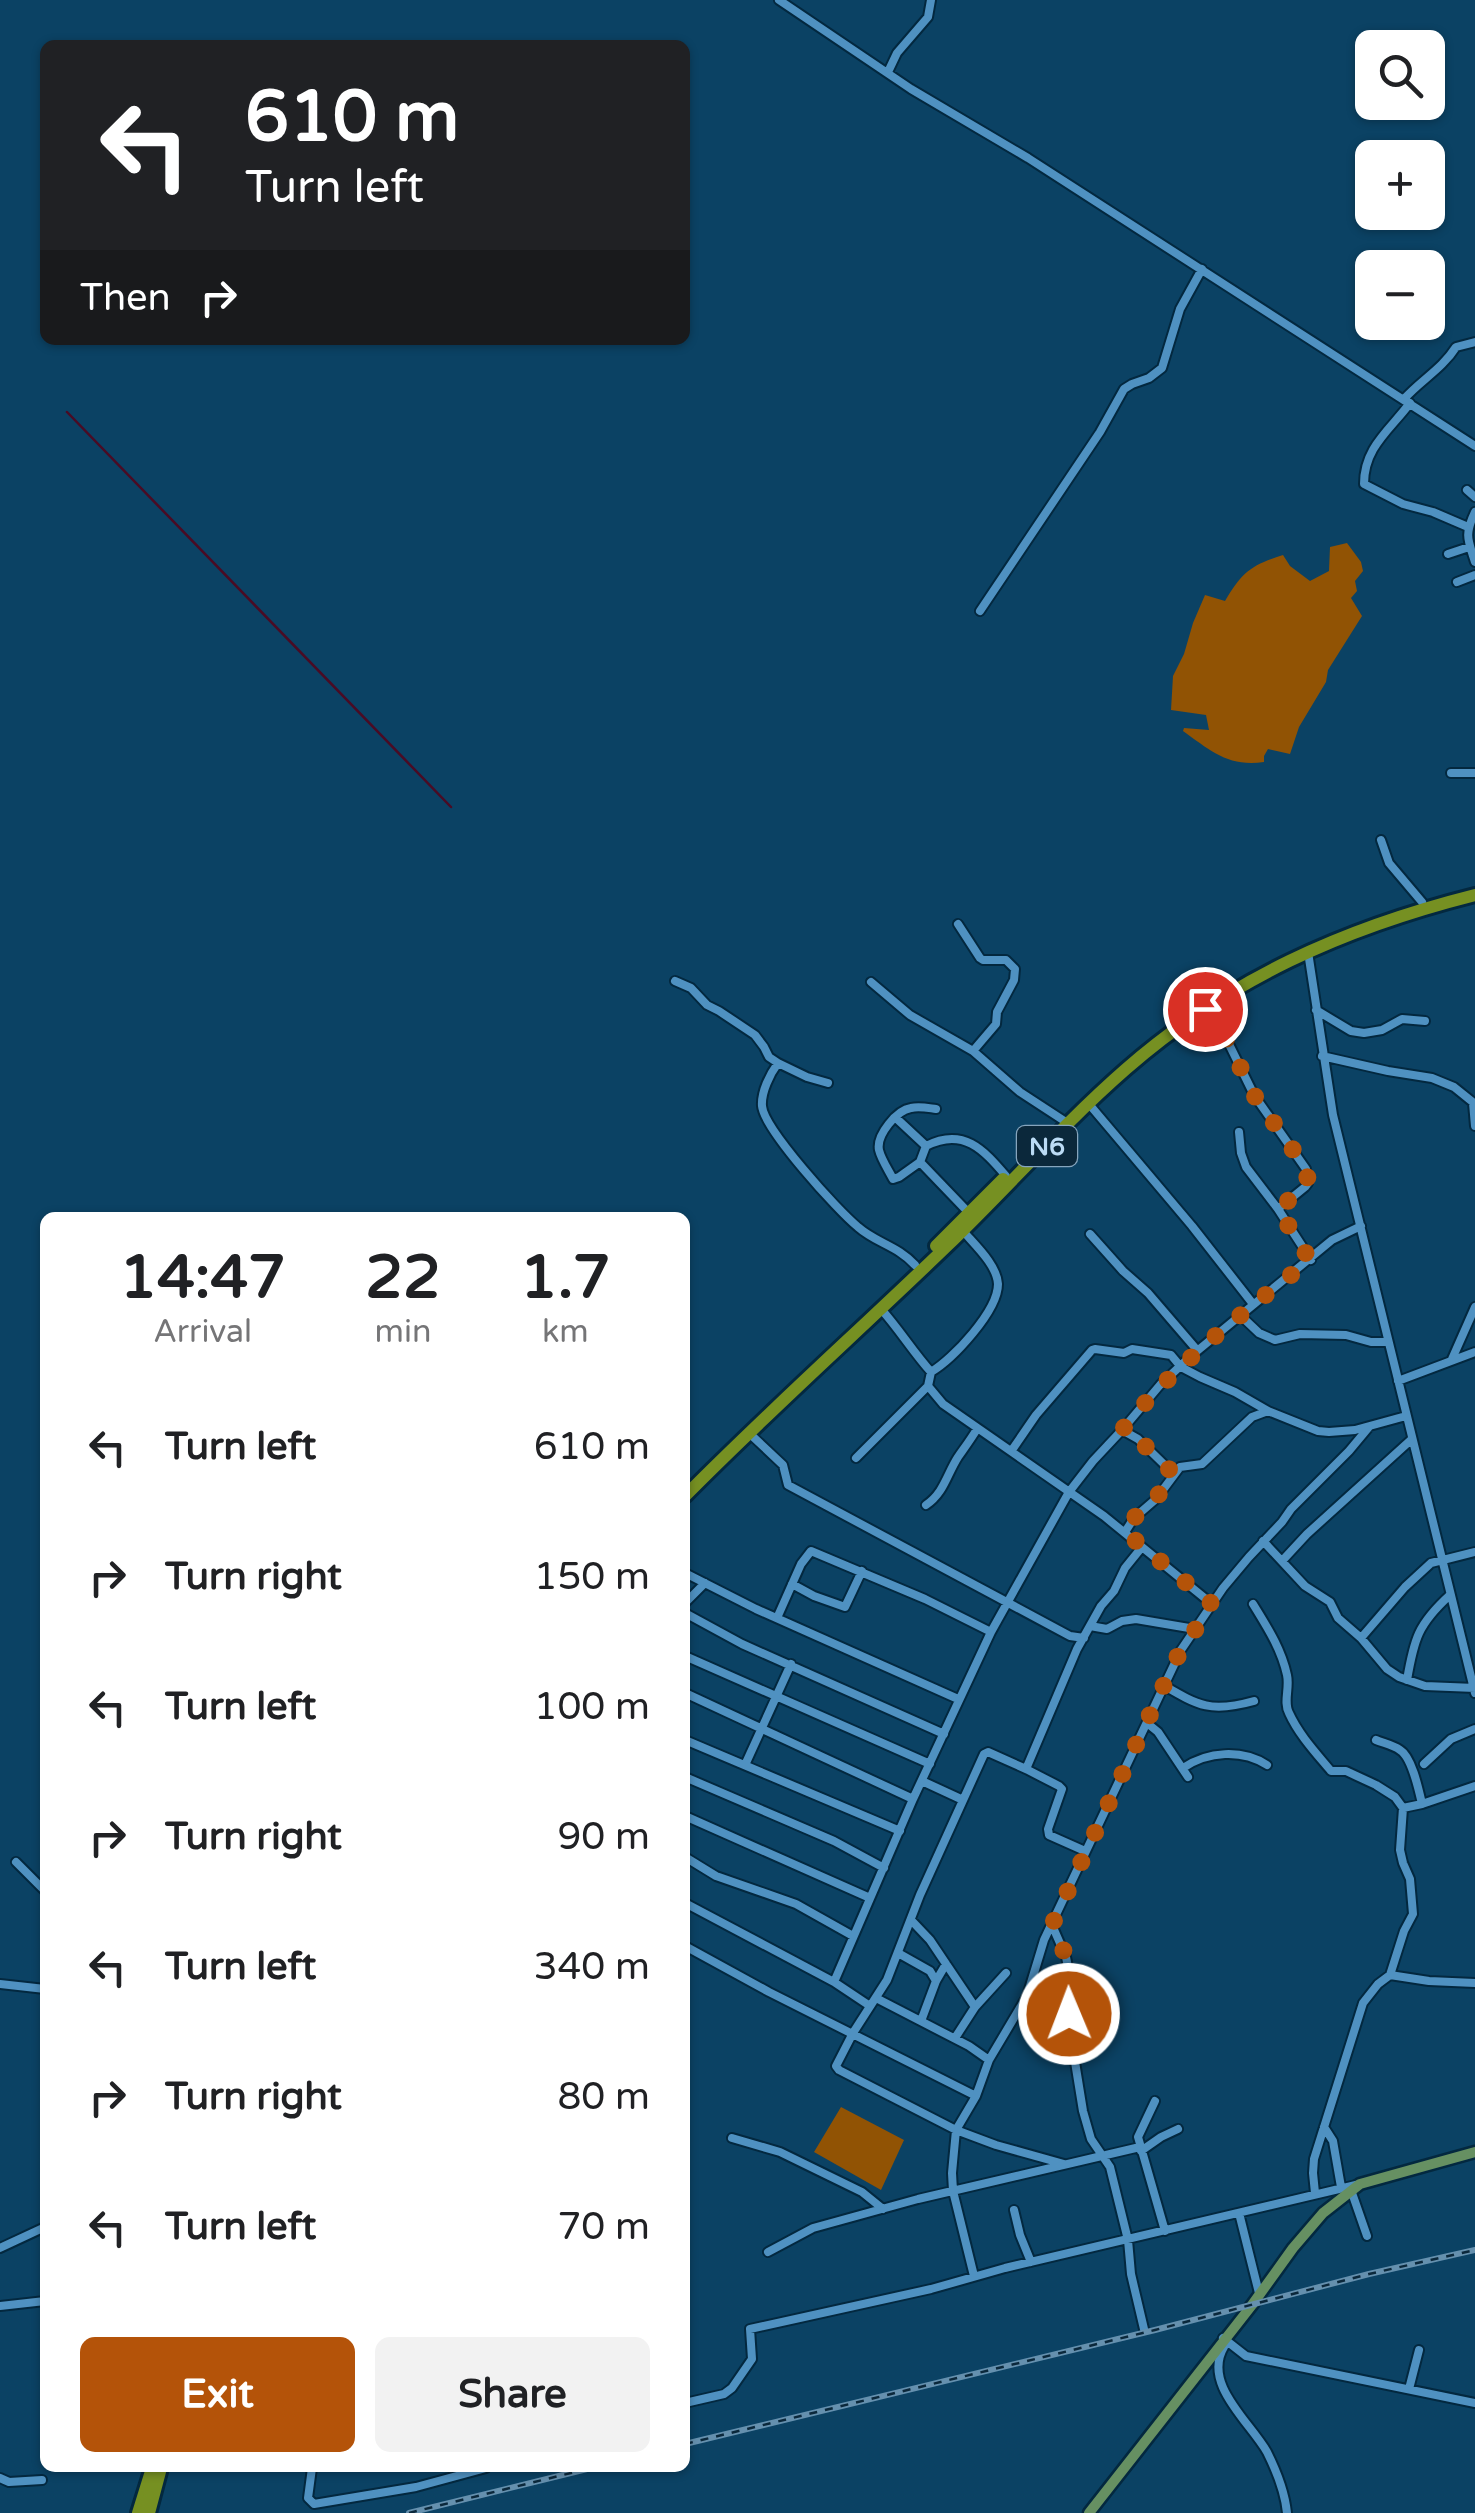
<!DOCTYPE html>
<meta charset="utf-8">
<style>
:root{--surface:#fff;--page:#f2f2f2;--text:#202124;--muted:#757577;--accent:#b45309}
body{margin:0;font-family:"Varela Round",sans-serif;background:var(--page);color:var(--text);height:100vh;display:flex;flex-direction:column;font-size:38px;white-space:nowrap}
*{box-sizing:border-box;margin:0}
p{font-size:32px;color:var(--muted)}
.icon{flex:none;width:55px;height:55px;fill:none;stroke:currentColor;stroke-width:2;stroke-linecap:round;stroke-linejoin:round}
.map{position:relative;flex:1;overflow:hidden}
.drawer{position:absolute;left:40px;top:1212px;width:650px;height:1260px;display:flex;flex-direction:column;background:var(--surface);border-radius:15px;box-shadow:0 2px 8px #0004}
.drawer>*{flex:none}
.hud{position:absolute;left:40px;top:40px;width:650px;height:305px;border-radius:15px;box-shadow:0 2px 8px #0004;background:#202124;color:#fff;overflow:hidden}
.fabs{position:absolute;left:1355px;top:30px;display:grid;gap:20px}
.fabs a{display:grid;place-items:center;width:90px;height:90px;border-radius:15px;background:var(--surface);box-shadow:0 2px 8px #0004;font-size:50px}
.pin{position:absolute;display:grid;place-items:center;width:85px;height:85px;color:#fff;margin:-42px;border:5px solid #fff;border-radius:50%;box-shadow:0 2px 10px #0007}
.me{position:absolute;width:110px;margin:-55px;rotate:359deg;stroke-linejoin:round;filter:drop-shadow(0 0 8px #0008)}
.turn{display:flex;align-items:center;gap:35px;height:210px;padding:0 40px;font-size:45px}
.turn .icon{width:130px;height:130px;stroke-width:2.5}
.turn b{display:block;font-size:70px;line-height:85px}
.then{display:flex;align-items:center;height:95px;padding:0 40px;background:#0003;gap:20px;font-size:38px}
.eta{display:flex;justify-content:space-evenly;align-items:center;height:170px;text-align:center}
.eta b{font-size:60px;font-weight:700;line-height:70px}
.cta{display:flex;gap:20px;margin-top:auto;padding:20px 40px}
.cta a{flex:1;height:115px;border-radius:15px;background:var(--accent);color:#fff;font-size:40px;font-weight:700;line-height:115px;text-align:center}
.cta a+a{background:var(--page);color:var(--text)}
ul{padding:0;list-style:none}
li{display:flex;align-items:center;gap:30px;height:130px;padding:0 40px}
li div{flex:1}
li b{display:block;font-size:38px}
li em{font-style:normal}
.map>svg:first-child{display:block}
.green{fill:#915304}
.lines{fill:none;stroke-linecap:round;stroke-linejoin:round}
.stream{stroke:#4a0b24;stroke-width:2.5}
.minor-casing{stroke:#03283f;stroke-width:12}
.major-casing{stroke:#03283f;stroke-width:15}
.highway-casing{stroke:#03283f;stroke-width:18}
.minor{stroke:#4f91c1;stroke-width:8}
.major{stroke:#669062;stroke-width:10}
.highway{stroke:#769022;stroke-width:12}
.rail-casing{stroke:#6590ae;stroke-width:6}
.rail{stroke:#0b283b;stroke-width:2.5;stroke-dasharray:8;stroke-linecap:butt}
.route{stroke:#b45309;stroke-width:18;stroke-dasharray:0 32.4}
.labels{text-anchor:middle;stroke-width:8;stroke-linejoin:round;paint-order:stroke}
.shield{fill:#0b283b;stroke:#86a5bd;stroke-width:2.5}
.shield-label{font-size:25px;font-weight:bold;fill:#bbdbf5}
</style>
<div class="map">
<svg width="1475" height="2513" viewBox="0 0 1475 2513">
<rect width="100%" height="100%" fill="#0b4264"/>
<!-- green -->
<path class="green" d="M1347,543L1361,562L1363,571L1355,581L1357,591L1351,598L1362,616L1328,670L1326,682L1299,727L1290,754L1268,749L1264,756V762C1228,767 1211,751 1183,731L1184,728L1209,730L1206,715L1171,710L1173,676L1184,654L1193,623L1205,595L1225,601C1242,572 1251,565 1283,555L1290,566L1310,581L1329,571L1330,547Z
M841,2107L904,2140L881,2190L814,2152Z"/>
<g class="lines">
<!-- stream -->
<path class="stream" d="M67,412L451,807"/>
<defs>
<path id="minor" d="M779,0L911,89L1028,158L1475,446
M888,72L897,53L928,17L931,0
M1404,399C1421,380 1442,369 1456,347L1475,342
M1410,403C1390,430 1364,447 1364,484L1403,504L1433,512L1468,527
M1467,490L1475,497
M1475,512C1464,535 1468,540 1475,562
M1448,554L1469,547
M1457,582L1475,575
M980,611L1100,432L1124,389L1132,384L1149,378L1162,368L1180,309L1202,269
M1451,773H1475
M1381,840L1389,863L1422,902
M958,924L980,958L983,960H1006L1015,969L1014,980L997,1012L996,1024L973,1051
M1308,952L1333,1115L1475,1693
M675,981L691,988L707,1005L719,1011L755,1035L764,1047L769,1057L778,1063L807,1077L828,1083
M871,982L910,1015L973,1051L1020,1092L1069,1124
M1205,1009L1225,1036L1254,1095L1306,1169L1308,1183L1305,1187L1278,1209
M1316,1010L1351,1031L1364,1033L1382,1030L1402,1019L1425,1021
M1322,1056L1388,1071L1432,1078L1454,1087L1475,1104
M778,1063C770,1074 761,1092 762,1106C764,1129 838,1211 858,1227C876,1243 898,1246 915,1265
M1473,1103L1475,1126
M1089,1104L1192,1226L1253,1304
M896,1118L926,1146L920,1162L968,1212
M1239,1132L1241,1153L1246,1167L1278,1209L1311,1260
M926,1146C963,1127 983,1149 1006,1176
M920,1162L899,1177L893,1179C889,1171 881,1159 879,1150C876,1135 897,1110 911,1108C919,1106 928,1108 936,1109
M1090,1234L1123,1271L1148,1293L1197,1350
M881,1309C899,1329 913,1352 931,1372L928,1386L943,1404L1104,1516L1212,1604
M1240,1315L1259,1333L1275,1340L1300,1334L1346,1335L1371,1342H1388
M1452,1359L1475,1307
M931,1372C953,1359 998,1311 998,1284C997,1265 975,1245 963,1231
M1398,1381L1475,1352
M1122,1430L1138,1439L1174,1474
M749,1433L783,1465L788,1485L1070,1636L1084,1638
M1012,1450L1036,1415L1092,1350L1095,1349L1124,1353L1132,1349L1171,1355L1181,1367L1200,1377L1235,1392L1268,1411L1318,1431L1329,1432L1355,1430L1406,1416
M856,1458L928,1386
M926,1505C944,1493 947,1474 958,1457C965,1447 971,1439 977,1429
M1125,1532L1134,1518L1156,1499L1180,1467L1202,1464L1252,1417L1268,1411
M1263,1541L1305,1586L1330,1602L1338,1618L1361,1638L1387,1669L1399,1677L1425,1686L1475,1688
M1282,1561L1307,1534L1412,1439
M685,1573L756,1609L958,1699
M792,1584L814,1596L845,1607L862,1571
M685,1603L705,1583
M1253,1604C1267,1627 1281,1648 1287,1675C1290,1688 1283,1702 1289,1713C1299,1735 1316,1753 1331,1771H1346L1376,1785L1395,1797L1403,1808L1400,1850L1403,1863L1410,1879L1413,1914L1404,1931L1390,1975
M685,1613L742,1644L944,1734
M777,1618L801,1564L811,1551L925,1599L991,1632
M1090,1626L1107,1629L1122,1621L1136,1619L1195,1629
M1361,1638L1405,1587L1431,1563L1475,1552
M685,1656L930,1764
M1407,1680C1414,1639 1418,1624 1450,1595
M1163,1685C1199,1706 1211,1713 1254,1701
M685,1693L913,1799
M1147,1723L1158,1732L1188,1777
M685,1740L900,1831
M1376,1740C1383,1743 1393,1745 1400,1750C1412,1757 1419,1791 1422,1804
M1424,1764L1451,1739L1475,1729
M745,1765L791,1664
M1183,1768C1208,1751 1242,1749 1267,1765
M1026,1769L988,1752L984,1754L920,1895L887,1980L853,2033L836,2066L839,2070L956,2130L996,2145L1064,2164
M685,1777L834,1841L884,1868
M922,1781L963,1800
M1403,1808L1422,1804L1475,1786
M685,1816L870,1898
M1085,1851L1049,1835L1048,1829L1062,1789L1059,1786L1026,1769L1077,1649L1101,1606L1114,1591L1125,1568L1142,1547
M685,1857L716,1876L796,1904L853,1936
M16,1862L45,1891
M685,1903L834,1982L870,2006
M911,1920L930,1940L975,2007
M1052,1925L1066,1957L1069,1972V2025L1083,2111L1091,2139L1110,2167L1128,2240L1131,2274L1144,2329
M685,1946L769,1992L976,2096L956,2130L952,2173L953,2191L974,2276
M898,1953L930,1971L936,1981
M834,1982L913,1799L991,1632L1069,1492L1093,1461L1122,1430L1160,1385L1191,1356L1332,1240L1361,1226
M0,1984L45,1989
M1027,1996L1069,2025
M876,1998L969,2046L989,2060L976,2096
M921,2021L936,1981L946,1964
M955,2038L975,2007L1006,1973
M989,2060L1027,1996L1044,1940L1181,1650L1223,1588L1249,1557L1282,1522L1291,1509L1349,1451L1369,1427
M1155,2101L1138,2137L1165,2231
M1324,2127L1333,2141L1341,2187
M732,2138L780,2152L862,2192L883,2209
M1141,2151L1161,2137L1178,2129
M1351,2190L1367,2236
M1315,2193L1313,2173L1314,2159L1363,2003L1378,1984L1390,1975L1429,1981L1475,1983
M1014,2210L1020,2235L1031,2262
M1239,2213L1259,2293
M0,2248L45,2227
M768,2252L813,2228L918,2199L1140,2147
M0,2306L45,2301
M1223,2338L1246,2356L1475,2403
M1224,2347C1202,2384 1250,2422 1267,2452C1276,2470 1285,2493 1287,2513
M1409,2389L1419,2350
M685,2403L724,2394L732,2388L752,2359L750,2329L931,2289L1005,2268L1360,2184
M312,2468L308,2498L314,2504L416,2487L486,2468
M0,2478L9,2482L42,2480"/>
<path id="major" d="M1089,2513L1252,2305L1293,2248L1323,2213L1360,2184L1475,2152"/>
<path id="highway" d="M936,1246L1003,1179
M685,1496C770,1410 861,1329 948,1245C1008,1187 1063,1124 1126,1069C1229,979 1344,928 1475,895
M138,2513L152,2468
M149,2513L161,2468"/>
</defs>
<!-- minor casing -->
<use href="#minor" class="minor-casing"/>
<!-- major casing -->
<use href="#major" class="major-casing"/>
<!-- highway casing -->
<use href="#highway" class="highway-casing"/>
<!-- minor -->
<use href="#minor" class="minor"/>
<!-- major -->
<use href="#major" class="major"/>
<!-- highway -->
<use href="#highway" class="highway"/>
<defs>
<path id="rail" d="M685,2444L1155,2330L1369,2274L1475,2250
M409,2513L591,2468"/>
</defs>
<!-- rail casing -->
<use href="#rail" class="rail-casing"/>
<!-- rail -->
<use href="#rail" class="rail"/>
</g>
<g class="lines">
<!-- route -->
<path class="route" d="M1069,2014L1070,1972L1066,1956L1052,1925L1176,1659L1212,1604L1125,1532L1134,1518L1156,1498L1174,1474L1138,1439L1122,1430C1176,1363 1243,1313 1310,1260L1278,1209L1305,1187L1308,1182L1306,1168L1254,1095L1225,1036L1205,1009"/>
</g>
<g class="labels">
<!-- shield labels -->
<rect class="shield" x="1017" y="1126" width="60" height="40" rx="8"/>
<g class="shield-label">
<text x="1047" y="1155">N6</text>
</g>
</g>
</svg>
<div class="fabs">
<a><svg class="icon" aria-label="search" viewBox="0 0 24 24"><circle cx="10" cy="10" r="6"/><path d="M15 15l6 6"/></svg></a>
<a>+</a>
<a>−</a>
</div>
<div class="pin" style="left:1205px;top:1009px;background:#d93025"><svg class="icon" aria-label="arrive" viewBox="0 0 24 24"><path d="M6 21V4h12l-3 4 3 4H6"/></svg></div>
<svg class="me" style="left:1069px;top:2014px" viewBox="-20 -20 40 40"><circle r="17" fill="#b45309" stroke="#fff" stroke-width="3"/><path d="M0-11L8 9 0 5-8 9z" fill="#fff"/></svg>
<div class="hud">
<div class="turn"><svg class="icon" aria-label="left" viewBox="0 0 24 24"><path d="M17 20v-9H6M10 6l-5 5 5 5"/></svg><div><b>610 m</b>Turn left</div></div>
<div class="then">Then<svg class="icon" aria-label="right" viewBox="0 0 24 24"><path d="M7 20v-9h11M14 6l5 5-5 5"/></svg></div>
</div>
<section class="drawer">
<div class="eta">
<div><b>14:47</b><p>Arrival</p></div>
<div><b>22</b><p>min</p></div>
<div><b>1.7</b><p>km</p></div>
</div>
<ul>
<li><svg class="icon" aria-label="left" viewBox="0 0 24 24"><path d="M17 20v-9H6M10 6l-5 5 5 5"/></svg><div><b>Turn left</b></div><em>610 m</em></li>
<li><svg class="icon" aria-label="right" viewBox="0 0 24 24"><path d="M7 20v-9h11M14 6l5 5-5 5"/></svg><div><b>Turn right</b></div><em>150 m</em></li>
<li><svg class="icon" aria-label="left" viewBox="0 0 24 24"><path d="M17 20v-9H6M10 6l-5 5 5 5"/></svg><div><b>Turn left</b></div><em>100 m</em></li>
<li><svg class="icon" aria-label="right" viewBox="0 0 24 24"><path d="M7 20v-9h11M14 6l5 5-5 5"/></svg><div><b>Turn right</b></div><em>90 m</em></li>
<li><svg class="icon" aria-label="left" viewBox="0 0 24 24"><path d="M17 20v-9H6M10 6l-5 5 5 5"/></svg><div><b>Turn left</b></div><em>340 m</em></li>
<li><svg class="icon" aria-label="right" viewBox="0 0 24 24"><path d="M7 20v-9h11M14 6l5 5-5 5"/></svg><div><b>Turn right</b></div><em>80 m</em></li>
<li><svg class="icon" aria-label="left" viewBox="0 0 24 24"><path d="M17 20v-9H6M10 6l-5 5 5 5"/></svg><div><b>Turn left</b></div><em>70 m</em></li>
</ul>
<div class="cta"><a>Exit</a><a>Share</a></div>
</section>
</div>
